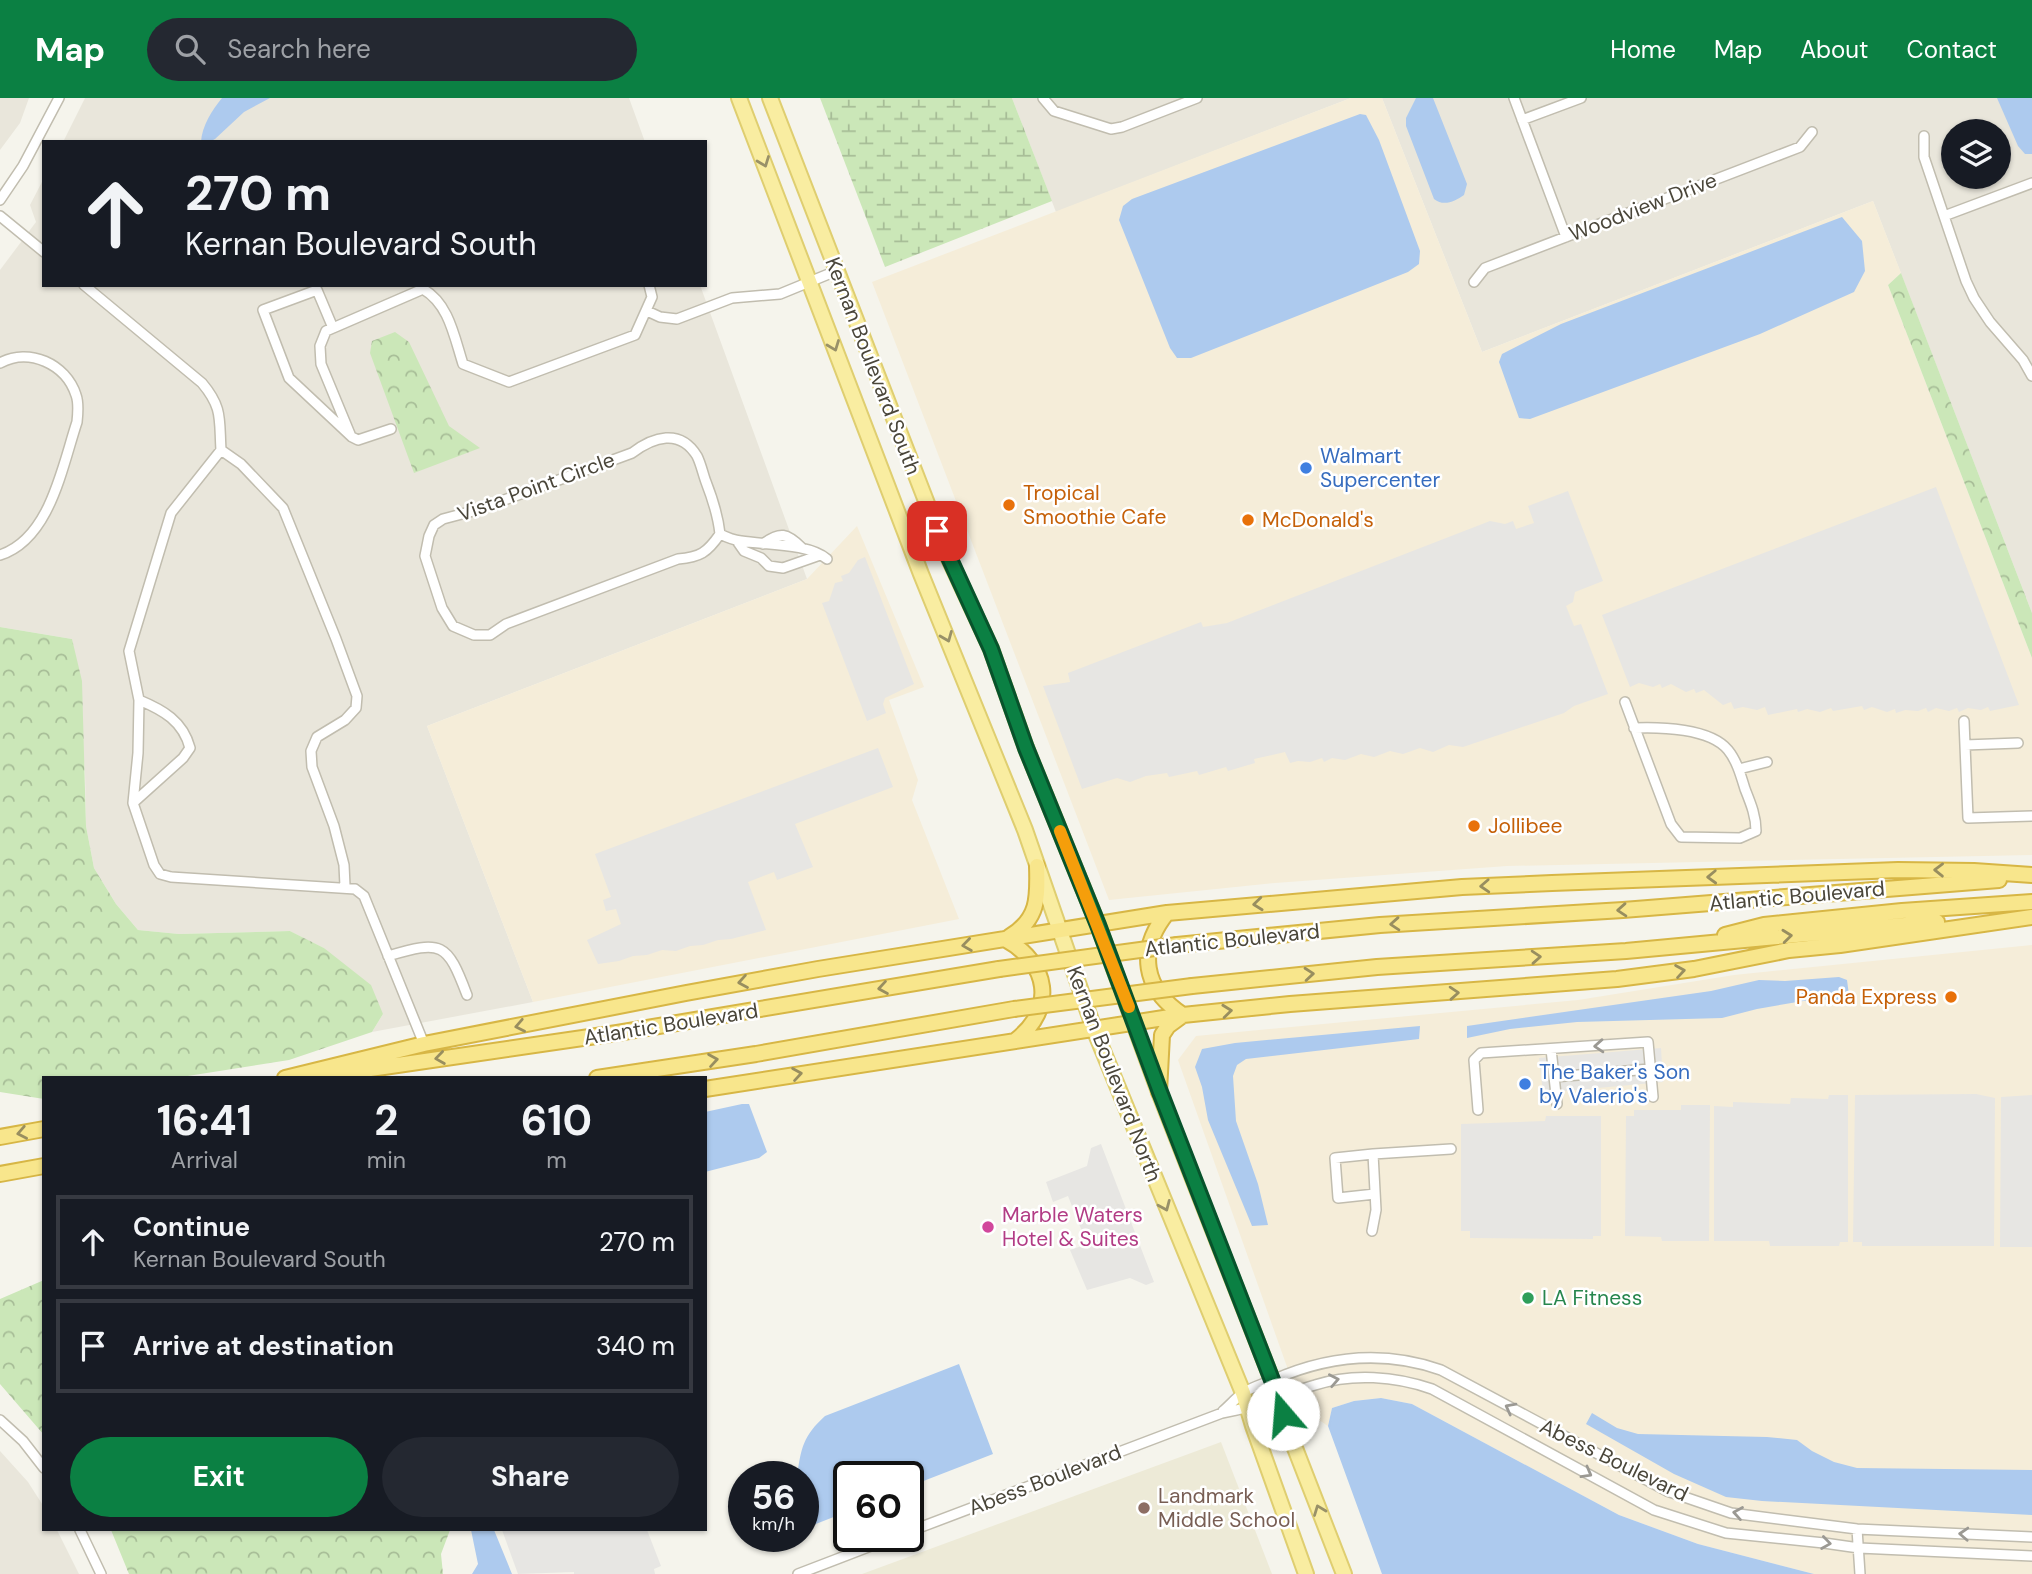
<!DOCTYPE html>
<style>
:root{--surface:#171b24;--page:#242831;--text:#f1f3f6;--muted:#9ea1a6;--line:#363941;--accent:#0b8043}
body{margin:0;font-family:"DM Sans",sans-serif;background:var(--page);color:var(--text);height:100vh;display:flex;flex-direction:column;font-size:26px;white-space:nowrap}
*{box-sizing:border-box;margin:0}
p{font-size:23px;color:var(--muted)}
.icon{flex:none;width:38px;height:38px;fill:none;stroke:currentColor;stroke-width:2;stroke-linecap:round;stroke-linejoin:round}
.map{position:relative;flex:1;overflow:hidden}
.sheet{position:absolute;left:42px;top:978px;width:665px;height:455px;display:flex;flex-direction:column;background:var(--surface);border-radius:0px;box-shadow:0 2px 5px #0004}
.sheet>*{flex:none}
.banner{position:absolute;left:42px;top:42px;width:665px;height:147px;border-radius:0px;box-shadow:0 2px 5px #0004;background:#171b24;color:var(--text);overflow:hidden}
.fabs{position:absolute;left:1941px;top:21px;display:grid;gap:14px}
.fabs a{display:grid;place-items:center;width:70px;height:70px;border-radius:50%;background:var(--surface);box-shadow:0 2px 5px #0004;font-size:35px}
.speed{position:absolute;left:728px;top:1363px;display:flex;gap:14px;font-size:35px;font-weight:700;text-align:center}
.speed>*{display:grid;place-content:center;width:91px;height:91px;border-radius:50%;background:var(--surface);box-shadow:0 2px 5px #0004;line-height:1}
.speed small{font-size:18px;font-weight:400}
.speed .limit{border:4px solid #111;border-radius:10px;background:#fff;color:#111}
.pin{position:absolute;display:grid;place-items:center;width:60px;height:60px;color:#fff;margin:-30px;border-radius:14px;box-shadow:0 4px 10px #0006}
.me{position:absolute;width:77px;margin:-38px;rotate:342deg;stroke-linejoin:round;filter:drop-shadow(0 0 5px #0008)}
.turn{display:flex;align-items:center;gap:24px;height:147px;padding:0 28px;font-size:32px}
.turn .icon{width:91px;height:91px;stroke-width:2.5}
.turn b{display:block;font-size:49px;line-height:60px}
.eta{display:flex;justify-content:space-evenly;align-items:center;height:119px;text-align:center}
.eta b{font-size:42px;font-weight:700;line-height:49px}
.cta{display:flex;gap:14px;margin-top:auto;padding:14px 28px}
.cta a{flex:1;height:80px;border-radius:42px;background:var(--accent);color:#fff;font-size:28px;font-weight:700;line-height:80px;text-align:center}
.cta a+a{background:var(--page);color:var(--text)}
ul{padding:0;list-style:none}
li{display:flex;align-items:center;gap:21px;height:94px;margin:0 14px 10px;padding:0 14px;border:4px solid var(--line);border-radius:0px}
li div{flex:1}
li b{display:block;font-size:26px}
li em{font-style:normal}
header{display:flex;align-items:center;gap:42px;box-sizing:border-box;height:98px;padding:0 35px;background:var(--accent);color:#fff}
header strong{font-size:33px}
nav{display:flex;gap:38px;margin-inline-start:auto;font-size:24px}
.search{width:490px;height:63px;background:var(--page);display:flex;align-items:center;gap:18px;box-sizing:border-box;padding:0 24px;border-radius:38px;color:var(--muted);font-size:26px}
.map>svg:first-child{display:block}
.residential{fill:#e9e6db;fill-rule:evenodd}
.commercial{fill:#f5edd9}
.education{fill:#edead7}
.forest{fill:url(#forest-crowns)}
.wetland{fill:url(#wetland-marsh)}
.parking{fill:#e7e6e3}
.water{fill:#adcaee}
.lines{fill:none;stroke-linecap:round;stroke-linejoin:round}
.minor-casing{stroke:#c1bdaf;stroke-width:12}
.primary-casing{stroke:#dfce70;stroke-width:18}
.trunk-casing{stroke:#d7b645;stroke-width:18}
.minor{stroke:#fff;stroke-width:9}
.primary{stroke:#f9eda1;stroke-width:14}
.trunk{stroke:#f8e68c;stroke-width:14}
.trunk-bridge-casing{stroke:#d7b645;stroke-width:18;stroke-linecap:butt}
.trunk-bridge{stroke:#f8e68c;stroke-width:14}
.oneway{stroke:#999168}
.oneway2{stroke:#988e5f}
.oneway3{stroke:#9b9993}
.route-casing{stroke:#07532c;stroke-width:18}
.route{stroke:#0b8043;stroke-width:12}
.slow{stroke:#f59e0b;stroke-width:12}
.shop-dot{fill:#3f7fe0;stroke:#fff;stroke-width:2.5}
.food-dot{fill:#e8710a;stroke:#fff;stroke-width:2.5}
.hotel-dot{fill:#d1479c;stroke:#fff;stroke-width:2.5}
.leisure-dot{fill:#2e9e5b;stroke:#fff;stroke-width:2.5}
.education-dot{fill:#8d6e63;stroke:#fff;stroke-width:2.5}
.labels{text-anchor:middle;stroke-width:5;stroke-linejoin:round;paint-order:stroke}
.street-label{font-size:21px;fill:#4a463a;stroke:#fff}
.shop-label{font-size:21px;fill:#366cbe;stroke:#fff;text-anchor:start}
.food-label{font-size:21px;fill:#c56008;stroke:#fff;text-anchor:start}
.hotel-label{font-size:21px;fill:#b23c85;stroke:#fff;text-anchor:start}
.leisure-label{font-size:21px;fill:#27864d;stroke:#fff;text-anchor:start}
.education-label{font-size:21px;fill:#785e54;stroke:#fff;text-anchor:start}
</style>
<header>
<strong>Map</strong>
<div class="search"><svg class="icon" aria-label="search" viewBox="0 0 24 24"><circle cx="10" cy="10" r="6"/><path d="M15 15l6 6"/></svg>Search here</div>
<nav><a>Home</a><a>Map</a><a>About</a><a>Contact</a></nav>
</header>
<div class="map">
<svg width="2032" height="1476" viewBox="0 0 2032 1476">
<defs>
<pattern id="forest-crowns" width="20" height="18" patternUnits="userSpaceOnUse" patternTransform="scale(1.75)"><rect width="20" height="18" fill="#cbe7b8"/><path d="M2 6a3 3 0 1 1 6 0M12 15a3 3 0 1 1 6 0" fill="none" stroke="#a7bd97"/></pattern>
<pattern id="wetland-marsh" width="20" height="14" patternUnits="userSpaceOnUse" patternTransform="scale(1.75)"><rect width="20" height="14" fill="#cbe7b8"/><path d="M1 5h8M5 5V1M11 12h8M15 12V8" fill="none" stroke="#a7bd97"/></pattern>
</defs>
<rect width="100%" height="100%" fill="#f5f4ec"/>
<!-- residential -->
<path class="residential" d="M0,0H29L20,25L0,52Z
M85,0H629L645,44H63Z
M1012,0H1351L1056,114Z
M1382,0H2032V515L1873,103L1482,254ZM1953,33H1998V79H1953Z
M44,80V187H700L807,481L427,628L533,904L372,934L383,916L324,850L290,833L179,836L138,832L116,806L94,770L86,728L85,674L72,541L0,529V172L36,124L30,107Z
M0,1353L28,1384L44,1409V1432H57L79,1476H0Z"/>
<!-- commercial -->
<path class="commercial" d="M1351,0H1382L1482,254L1873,103L1901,175L1888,187L2032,560V757L1507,768L1275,785L1109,802L872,184Z
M857,428L924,589L889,602L918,682L912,702L959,821L533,904L427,628L807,481Z
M2032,847V1476H1814L1698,1446L1619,1417L1412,1306L1381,1300L1354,1303L1332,1310L1328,1328L1302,1311L1178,962L1196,938L1578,902L1734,877Z"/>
<!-- education -->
<path class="education" d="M1221,1344L1272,1476H862Z"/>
<!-- forest -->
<path class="forest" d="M1901,175L2032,515V560L1888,187Z
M395,234L409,244L449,328L480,350L414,375L370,255L372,243Z
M0,529L72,541L82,583L86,728L94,770L116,806L138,832L179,836L290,833L324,850L371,887L383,916L372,934L289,962L175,980H44V1001L0,994Z
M44,1182V1337L0,1286V1201Z
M111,1432H450L441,1456L443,1476H129Z"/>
<!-- wetland -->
<path class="wetland" d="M820,0H1012L1052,103L885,169Z"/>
<!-- parking -->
<path class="parking" d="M1936,389L2019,607L1990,613L1988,609L1981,612L1968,610L1959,614L1957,610L1949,613L1936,610L1928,614L1926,610L1918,613L1905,612L1896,615L1895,611L1887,614L1872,609L1864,612L1862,608L1833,613L1831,610L1820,614L1807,611L1798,614L1797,611L1768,617L1765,609L1757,612L1743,609L1734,611L1731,604L1723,607L1704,592L1696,595L1694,591L1686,594L1671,586L1662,590L1660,586L1653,589L1639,585L1630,589L1602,517Z
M1568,393L1603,483L1575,494L1573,504L1566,508L1574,528L1581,526L1608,596L1574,608L1564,615L1463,649L1449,647L1433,654L1420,650L1403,656L1390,653L1374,659L1361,656L1345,662L1332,660L1324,664L1322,660L1310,664L1298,663L1290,665L1285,654L1254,661L1255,665L1228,673L1226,669L1199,677L1197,673L1169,679L1167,675L1146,678L1130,684L1117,680L1082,691L1043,588L1070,584L1068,575L1201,524L1203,529L1227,525L1490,423L1505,426L1513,423L1516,431L1534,425L1528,408Z
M865,459L914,586L885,600L883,606L886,615L867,623L822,505L829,503L835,485L843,483L841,478L849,475L858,462Z
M878,650L893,689L795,726L813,769L777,782L774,774L748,784L766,832L731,841L718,842L703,847L690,848L676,853L662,852L647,857L633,858L619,863L598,866L587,842L621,826L616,811L606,813L603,802L611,799L595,756Z
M1661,950L1663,984L1543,995L1539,960Z
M1976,996L1995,1000L1994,1148H1862V1144H1853L1855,997Z
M1829,997H1848V1144H1840L1839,1148H1770L1769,1143H1714V1008L1733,1009V1004L1790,1006L1791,1000L1828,1001Z
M2032,997V1149H2000L2001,999Z
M1681,1007H1710L1709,1143H1662L1661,1139L1625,1138L1626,1018H1634V1012H1681Z
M1546,1018H1601V1138H1593V1141L1470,1140V1133H1461V1026L1545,1023Z
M1101,1046L1154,1184L1146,1187L1130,1180L1087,1192L1070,1152L1087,1146L1068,1098L1053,1104L1046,1084L1087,1068L1091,1050Z
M502,1432H647L661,1468L654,1471L655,1476H574V1474L518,1476Z"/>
<!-- water -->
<path class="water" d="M222,0H270L244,14L215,41L209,44H201C202,28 212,12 222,0Z
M1416,0H1433L1467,86L1464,97C1455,103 1444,109 1434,101L1406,28V20Z
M1997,0H2032V56H2025L2018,48Z
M1360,16L1366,17L1379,42L1420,153L1419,166L1408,174L1191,260H1177L1170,250L1119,122L1123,108L1132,101Z
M1842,119L1862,143L1865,173L1854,194L1760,236L1530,321L1519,320L1499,264L1502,256L1561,226Z
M1839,879L1847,882L1849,897L1847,902H1809L1757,911L1722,920L1577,924L1510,931L1467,940V928L1711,893L1759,882L1785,883Z
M1420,928L1419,941L1246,961L1237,967L1233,978L1236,1023L1258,1086L1268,1127L1252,1128L1208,1022L1202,989L1195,969L1202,951L1235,945Z
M742,1006H749L767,1054L759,1060L705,1074V1014Z
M959,1266L993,1356L908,1389V1379H849V1413L803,1431V1379H797C801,1350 803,1338 825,1318Z
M1381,1300L1412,1306L1619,1417L1698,1446L1814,1476H1382L1328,1328L1332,1310L1354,1303Z
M1592,1315L1617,1330L1638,1336L1767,1339L1797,1342L1812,1353L1834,1364L1857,1370L2032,1372V1417L1762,1403L1726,1399L1674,1376L1586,1326Z
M471,1432H494L512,1476H472L478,1466Z"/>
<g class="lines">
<defs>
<path id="minor" d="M1043,0L1054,13L1111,31L1122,29L1197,0
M1514,0L1566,139
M1522,22L1581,0
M1924,38V59L1966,183L1974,200L1990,224L2023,262L2032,278
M0,102L23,68L59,0
M0,118L44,154
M1944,118L2032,85
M1474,184L1485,170L1800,49L1812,34
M84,187L202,285C223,310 219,321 221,352L171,415L129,553L139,602L138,655L133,705L154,767L160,776L171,779L355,791L364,798L424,946
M422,187L423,191C449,206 454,238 463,266L509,284L635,237L652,199L649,187
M647,213L660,219L677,221L732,200L780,196L836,173
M333,230L317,192L263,212L289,280L352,339L358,342L391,331
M0,265C29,249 66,266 76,297C79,305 78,315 77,324C62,369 50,441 0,457
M350,336L321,266L320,248L326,233L423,191
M221,352L241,366L283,410L336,541L357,598L356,610L345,622L317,639L311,653L312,669L334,728L344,767L345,788
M720,436C718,417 713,402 706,384C703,376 701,366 697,358C680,330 653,339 632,355L477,412L443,421L434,427L429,438L425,458L442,510L453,528L474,537H490L506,526L678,461C700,459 707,455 720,436C726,439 733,442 741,443C764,447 809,445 827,461
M737,443L744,453L761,460L769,468L783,470L820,457
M763,446C780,433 787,435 802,450
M1625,604L1671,726L1681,739L1740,740L1756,733C1756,718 1751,706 1745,691C1741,678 1737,663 1728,652C1710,630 1660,629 1634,630
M1964,623L1968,720L2032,718
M1965,647L2018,645
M1739,671L1767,664
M133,705L183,660L190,650C183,623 163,612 139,602
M388,858C442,842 447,844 467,897
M1551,951L1557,1006
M1554,979L1650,971
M1478,1012L1474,962L1481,955L1648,944L1653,999
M1373,1056L1335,1060L1338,1100L1375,1096
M1372,1133L1376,1112L1373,1056L1451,1051
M1223,1313C1229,1308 1236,1300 1243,1295C1252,1289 1263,1286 1273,1282C1327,1258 1384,1252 1441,1272L1667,1393L1731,1415L1857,1431L2032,1439
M0,1322L23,1343L44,1370
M1857,1431L1860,1476
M80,1432L101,1476
M908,1434L1222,1315C1258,1309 1281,1297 1315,1287C1352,1275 1395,1278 1432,1291L1654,1412L1726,1435L1824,1445L1859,1450L2032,1458
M798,1476L897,1438"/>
<path id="primary" d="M739,0L921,476L1025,732L1094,931L1243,1295L1253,1328L1306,1476
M770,0L945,452L991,551L1026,650L1098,827L1159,994L1272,1282L1286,1327L1344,1476"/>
<path id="trunk" d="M1725,837L1764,827L1902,813L2032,804
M1009,839C1039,821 1038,799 1037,768
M1005,841C1049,865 1056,910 1016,942
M1177,847L1380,827L1623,812L1999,782
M1192,888L1377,869L1626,853L1937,824
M329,977L617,935L999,871
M285,980L424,946L686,895L818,871L1167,815L1462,789L1552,785L1898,772L1974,773L2032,777
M597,980L756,956L1014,911
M705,991L1183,917L1290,906L1617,881L1694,871L1789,852L1840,847L2032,819
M1159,994L1162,937L1168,928L1183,917C1143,891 1137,852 1167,815
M0,1039L44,1031
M0,1076L44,1068"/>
</defs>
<!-- minor casing -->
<use href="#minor" class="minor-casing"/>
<!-- primary casing -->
<use href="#primary" class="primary-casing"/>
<!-- trunk casing -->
<use href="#trunk" class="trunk-casing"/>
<!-- minor -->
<use href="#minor" class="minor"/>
<!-- primary -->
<use href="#primary" class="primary"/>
<!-- trunk -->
<use href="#trunk" class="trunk"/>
<defs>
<path id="trunk-bridge" d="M999,871L1177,847
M1014,911L1192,888"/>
</defs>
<!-- trunk-bridge casing -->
<use href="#trunk-bridge" class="trunk-bridge-casing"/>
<!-- trunk-bridge -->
<use href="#trunk-bridge" class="trunk-bridge"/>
</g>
<!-- one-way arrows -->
<defs><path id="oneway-chevron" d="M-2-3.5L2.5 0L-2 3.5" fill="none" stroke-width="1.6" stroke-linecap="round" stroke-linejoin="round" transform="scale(1.75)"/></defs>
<g class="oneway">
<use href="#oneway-chevron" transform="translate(764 64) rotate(69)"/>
<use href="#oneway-chevron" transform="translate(834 248) rotate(69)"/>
<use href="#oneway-chevron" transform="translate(947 539) rotate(68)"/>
<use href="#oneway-chevron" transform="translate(1165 1108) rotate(67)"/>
<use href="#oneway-chevron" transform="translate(1319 1412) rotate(-111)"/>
</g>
<g class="oneway2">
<use href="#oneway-chevron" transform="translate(1939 772) rotate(-179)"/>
<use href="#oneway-chevron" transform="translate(1712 779) rotate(178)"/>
<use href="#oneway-chevron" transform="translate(1485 788) rotate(177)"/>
<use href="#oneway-chevron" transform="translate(1258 806) rotate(174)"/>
<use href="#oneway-chevron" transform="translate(1622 812) rotate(176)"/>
<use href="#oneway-chevron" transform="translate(1395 826) rotate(176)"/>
<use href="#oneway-chevron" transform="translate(1787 838) rotate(-6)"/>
<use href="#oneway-chevron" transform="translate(967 847) rotate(172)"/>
<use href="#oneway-chevron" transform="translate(1536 859) rotate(-4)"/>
<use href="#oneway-chevron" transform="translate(1680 873) rotate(-9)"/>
<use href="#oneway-chevron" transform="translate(1309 876) rotate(-5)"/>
<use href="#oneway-chevron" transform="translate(743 884) rotate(170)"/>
<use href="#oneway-chevron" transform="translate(883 890) rotate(171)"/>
<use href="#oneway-chevron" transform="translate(1454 895) rotate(-4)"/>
<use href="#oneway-chevron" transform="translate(1227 913) rotate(-6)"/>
<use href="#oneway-chevron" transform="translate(520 928) rotate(169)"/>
<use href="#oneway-chevron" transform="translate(440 960) rotate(172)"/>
<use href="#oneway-chevron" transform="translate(713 962) rotate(-9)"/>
<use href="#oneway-chevron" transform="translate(797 976) rotate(-9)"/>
<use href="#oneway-chevron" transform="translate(22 1035) rotate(169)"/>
</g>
<g class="oneway3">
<use href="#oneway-chevron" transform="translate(1599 948) rotate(176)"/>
<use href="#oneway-chevron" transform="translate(1334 1282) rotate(-11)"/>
<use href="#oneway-chevron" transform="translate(1510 1310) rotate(-152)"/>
<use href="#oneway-chevron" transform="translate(1587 1375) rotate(29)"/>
<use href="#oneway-chevron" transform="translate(1738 1415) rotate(-170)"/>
<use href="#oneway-chevron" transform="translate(1964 1436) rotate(-177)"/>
<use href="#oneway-chevron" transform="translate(1826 1445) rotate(8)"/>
</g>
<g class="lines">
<defs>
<path id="route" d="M937,433L991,551L1026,650L1098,827L1160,994L1272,1282L1283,1316"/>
</defs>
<!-- route casing -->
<use href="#route" class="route-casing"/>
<!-- route -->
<use href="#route" class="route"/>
<!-- slow -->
<path class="slow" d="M1060,733L1129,909"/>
</g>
<!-- markers -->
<g class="shop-dot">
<circle cx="1306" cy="370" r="7"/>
<circle cx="1525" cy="986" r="7"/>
</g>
<g class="food-dot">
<circle cx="1009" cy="407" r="7"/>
<circle cx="1248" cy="422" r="7"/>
<circle cx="1474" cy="728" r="7"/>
<circle cx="1951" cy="899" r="7"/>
</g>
<circle class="hotel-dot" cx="988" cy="1129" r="7"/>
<circle class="leisure-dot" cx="1528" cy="1200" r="7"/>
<circle class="education-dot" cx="1144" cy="1410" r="7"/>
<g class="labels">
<!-- street labels -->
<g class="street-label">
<text transform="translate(1643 109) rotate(-21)" y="7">Woodview Drive</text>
<text transform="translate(873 268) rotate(69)" y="7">Kernan Boulevard South</text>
<text transform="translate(536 389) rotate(-20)" y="7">Vista Point Circle</text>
<text transform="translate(1797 798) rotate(-5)" y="7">Atlantic Boulevard</text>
<text transform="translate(1232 842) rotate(-6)" y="7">Atlantic Boulevard</text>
<text transform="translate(671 926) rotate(-9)" y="7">Atlantic Boulevard</text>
<text transform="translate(1114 976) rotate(69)" y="7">Kernan Boulevard North</text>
<text transform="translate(1614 1362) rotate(26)" y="7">Abess Boulevard</text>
<text transform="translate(1045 1382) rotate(-21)" y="7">Abess Boulevard</text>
</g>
<!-- shop labels -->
<g class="shop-label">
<text x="1320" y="365">Walmart<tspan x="1320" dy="24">Supercenter</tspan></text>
<text x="1539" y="981">The Baker's Son<tspan x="1539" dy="24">by Valerio's</tspan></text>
</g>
<!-- food labels -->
<g class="food-label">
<text x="1023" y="402">Tropical<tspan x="1023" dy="24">Smoothie Cafe</tspan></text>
<text x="1262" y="429">McDonald's</text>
<text x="1488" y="735">Jollibee</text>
<text x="1937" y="906" text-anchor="end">Panda Express</text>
</g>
<!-- hotel labels -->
<g class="hotel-label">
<text x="1002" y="1124">Marble Waters<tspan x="1002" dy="24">Hotel &amp; Suites</tspan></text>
</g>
<!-- leisure labels -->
<g class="leisure-label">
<text x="1542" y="1207">LA Fitness</text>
</g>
<!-- education labels -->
<g class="education-label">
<text x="1158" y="1405">Landmark<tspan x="1158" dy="24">Middle School</tspan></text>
</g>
</g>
</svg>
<div class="fabs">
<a><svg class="icon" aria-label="layers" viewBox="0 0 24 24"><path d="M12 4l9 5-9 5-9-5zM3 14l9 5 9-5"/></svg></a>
</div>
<div class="speed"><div>56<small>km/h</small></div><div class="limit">60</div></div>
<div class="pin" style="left:937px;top:433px;background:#d93025"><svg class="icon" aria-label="arrive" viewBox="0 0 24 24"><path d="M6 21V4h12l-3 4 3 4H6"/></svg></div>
<svg class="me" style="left:1283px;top:1316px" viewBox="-20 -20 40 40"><circle r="19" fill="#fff"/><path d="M0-13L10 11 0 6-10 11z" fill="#0b8043"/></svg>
<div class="banner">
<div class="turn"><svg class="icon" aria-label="ahead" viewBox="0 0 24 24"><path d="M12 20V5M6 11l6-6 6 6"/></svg><div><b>270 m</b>Kernan Boulevard South</div></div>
</div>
<section class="sheet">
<div class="eta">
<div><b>16:41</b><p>Arrival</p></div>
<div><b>2</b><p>min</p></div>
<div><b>610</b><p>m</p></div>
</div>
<ul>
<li><svg class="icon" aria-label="ahead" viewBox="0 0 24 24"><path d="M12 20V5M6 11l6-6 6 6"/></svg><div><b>Continue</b><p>Kernan Boulevard South</p></div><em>270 m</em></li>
<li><svg class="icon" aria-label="arrive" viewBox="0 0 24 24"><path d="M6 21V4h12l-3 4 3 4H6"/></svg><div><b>Arrive at destination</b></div><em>340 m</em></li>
</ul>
<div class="cta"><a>Exit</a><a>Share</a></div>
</section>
</div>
